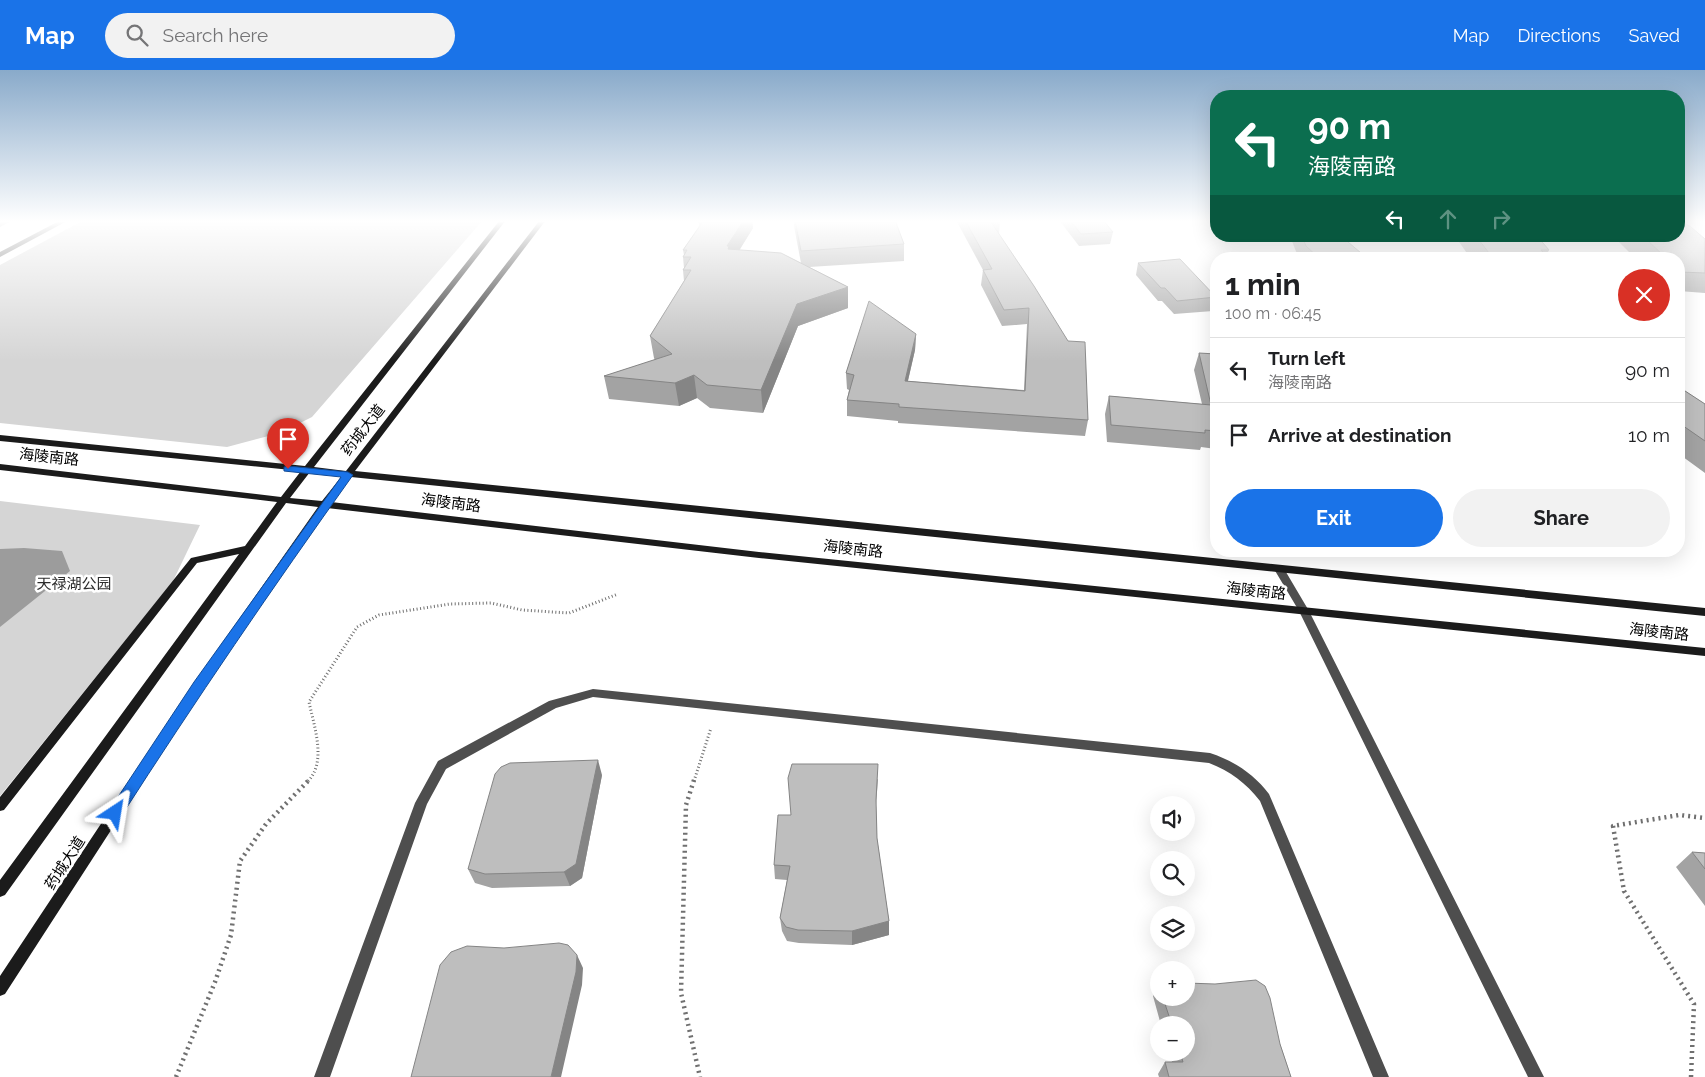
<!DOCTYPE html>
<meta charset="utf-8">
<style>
:root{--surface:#fff;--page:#f2f2f2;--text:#202124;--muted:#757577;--line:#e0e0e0;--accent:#1a73e8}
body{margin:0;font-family:Raleway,"Noto Sans SC",sans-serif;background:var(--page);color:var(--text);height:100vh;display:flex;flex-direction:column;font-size:19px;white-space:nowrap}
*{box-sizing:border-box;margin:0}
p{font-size:16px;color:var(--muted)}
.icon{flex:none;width:28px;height:28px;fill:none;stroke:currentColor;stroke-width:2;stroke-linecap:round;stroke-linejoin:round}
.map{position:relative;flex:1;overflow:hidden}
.panel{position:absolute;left:1210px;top:182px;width:475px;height:305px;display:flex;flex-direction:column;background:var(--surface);border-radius:20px;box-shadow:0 5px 20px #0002}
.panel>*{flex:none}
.top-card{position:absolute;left:1210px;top:20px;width:475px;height:152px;border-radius:20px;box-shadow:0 5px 20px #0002;background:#0b6e4f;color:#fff;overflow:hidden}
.tools{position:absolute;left:1150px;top:726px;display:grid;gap:10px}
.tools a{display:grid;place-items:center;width:45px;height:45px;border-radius:50%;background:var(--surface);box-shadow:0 5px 20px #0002;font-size:25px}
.pin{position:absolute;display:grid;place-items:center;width:42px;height:42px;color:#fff;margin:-51px -21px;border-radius:50% 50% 50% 0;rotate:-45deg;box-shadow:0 0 5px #0007}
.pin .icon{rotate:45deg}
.me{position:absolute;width:55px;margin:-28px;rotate:33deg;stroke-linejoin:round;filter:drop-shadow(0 0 4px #0008)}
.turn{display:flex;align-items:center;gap:18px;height:105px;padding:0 15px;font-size:22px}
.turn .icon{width:65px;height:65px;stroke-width:2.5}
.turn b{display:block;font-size:35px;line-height:42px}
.lanes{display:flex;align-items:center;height:48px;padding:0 15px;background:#0003;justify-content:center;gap:25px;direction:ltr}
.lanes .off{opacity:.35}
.round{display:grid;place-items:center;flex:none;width:52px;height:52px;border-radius:26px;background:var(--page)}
.summary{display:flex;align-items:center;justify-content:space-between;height:85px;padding:0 15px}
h1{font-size:30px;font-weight:700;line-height:38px}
.cta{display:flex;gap:10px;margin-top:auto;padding:10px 15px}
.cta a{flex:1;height:58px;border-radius:30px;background:var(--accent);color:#fff;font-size:20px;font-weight:700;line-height:58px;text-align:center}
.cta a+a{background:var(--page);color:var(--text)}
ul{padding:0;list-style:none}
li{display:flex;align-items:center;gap:15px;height:65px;padding:0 15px;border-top:1px solid var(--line)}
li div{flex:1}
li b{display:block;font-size:19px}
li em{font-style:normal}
header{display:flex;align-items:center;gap:30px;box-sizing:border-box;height:70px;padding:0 25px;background:var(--accent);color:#fff}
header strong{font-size:24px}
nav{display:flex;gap:28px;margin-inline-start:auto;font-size:18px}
.search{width:350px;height:45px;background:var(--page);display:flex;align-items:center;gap:12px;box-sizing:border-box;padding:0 18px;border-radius:28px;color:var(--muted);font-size:19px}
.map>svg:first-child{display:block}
.green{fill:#d5d5d5}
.water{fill:#9c9c9c}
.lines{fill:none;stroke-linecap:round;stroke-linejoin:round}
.path-far1{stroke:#707070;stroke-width:3;stroke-dasharray:1 2.5;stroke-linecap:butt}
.path{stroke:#707070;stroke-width:4.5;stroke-dasharray:2 4;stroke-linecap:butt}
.service{fill:#4e4e4e;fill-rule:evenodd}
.tertiary{fill:#4e4e4e;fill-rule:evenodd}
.secondary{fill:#1b1b1b;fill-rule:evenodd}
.wall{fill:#a3a3a3}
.shaded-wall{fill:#858585}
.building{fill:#bebebe;stroke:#858585}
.route{fill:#1a73e8;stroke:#114b97}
.labels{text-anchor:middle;stroke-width:5;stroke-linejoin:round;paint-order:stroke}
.street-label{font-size:15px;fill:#000;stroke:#fff}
.park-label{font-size:15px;fill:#2c2c2c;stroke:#fff}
</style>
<header>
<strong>Map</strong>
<div class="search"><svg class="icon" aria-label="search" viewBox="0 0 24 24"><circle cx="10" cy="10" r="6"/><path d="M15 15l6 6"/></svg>Search here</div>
<nav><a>Map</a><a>Directions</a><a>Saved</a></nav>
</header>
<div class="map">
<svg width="1705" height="1007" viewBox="0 0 1705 1007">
<rect width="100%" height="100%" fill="#fff"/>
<!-- green -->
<path class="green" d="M84,150H483L312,347L280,363L227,377L0,353V195Z
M0,431L200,455L173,511L0,726Z"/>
<!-- water -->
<path class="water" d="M24,478L62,481L70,501L0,557V479Z"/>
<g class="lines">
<!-- path-far1 -->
<path class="path-far1" d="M308,711C327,692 314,656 309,632L357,557L379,545L450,534L491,533L522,540L569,543L618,524
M694,711L711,658"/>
<!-- path -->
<path class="path" d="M694,710L686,735L681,923L700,1007
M176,1007L215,912L231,865L240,791L266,754L309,710
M1691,1007L1694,934L1624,821L1613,756L1679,745L1705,748"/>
<!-- service -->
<path class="service" d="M61,150H69L0,187V182Z
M593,619L1210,683C1234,691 1254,704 1269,724L1389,1007H1373L1260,731C1246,713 1230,701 1209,693L593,627L556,638L446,699L427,734L330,1007H314L415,733L438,691L549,631Z"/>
<!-- tertiary -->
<path class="tertiary" d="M1279,496L1283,497L1309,541L1544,1007H1528L1299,541L1274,499Z"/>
<!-- secondary -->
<path class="secondary" d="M500,150H506L314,397L346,401L540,150H546L355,401L1705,538V546L351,407L331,432L759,482L1705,578V586L759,488L327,438L203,618L5,924L0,926V906L195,612L318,437L286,433L5,825L0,827V810L239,484L197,493L4,740L0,741V727L191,488L245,476L277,432L0,400V394L281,427L301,401L0,371V365L305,396ZM310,402L342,406L322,431L290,428Z"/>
</g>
<!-- wall -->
<path class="wall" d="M700,150H752L753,158L739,180L801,193L794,156V150H895L904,174V191L809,197L848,217V238L798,256L763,343L710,338L697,328L679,336L609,329L604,306L655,290L654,288L650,266L684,211L683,200L684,198L683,187L684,185L683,180L699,156V153Z
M956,150H999L1000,152L999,164L1088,350L1085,366L898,353V351L847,346V330L849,320L847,319L846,303L916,264L915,280L908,311L1024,320L1027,254L1002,256L981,215L983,200Z
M1059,150H1103L1113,162L1110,174L1079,176Z
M1290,166H1341L1368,189H1299Z
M1455,166H1537L1549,180L1546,186L1549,189H1471Z
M1616,166H1679L1705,169V223L1679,221V189H1636L1615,168Z
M1138,193L1216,227L1213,241L1174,244L1162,231H1158L1136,205Z
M1199,283L1216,284V379L1201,377L1200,380L1107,372L1105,344L1109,326L1202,334L1194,300Z
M1679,317L1705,334V403L1679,384Z
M602,705L582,808L570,816L492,818L475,813L468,799Z
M878,709L876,735L877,768L889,851V865L852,875L799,873L787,871L782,861L780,848L787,810L775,809L774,795L791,745Z
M1692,782L1705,783V836L1676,797Z
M1159,914V928H1186L1280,974L1291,1007H1159L1158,1004L1165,992H1172L1169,982H1186V955H1161L1153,926Z"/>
<!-- shaded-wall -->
<path class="shaded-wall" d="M0,150H13L0,157Z
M744,150H752L753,158L731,194L727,176Z
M848,217V238L798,256L763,343L761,320L797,234Z
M916,264L915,280L904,327L905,311Z
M694,305L697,328L679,336L675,313Z
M598,690L602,705L582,808L570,816L564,802Z
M889,851V865L852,875V861Z
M577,885L583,898L582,915L561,1007H551Z"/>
<!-- building -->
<path class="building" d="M701,150H744L727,176H729L728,179L781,183L848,217L797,234L761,320L707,315L694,305L675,313L604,306L672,284L650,266L691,200H683L691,187H683L687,180H683L702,153H699Z
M795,150H895L904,174L801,181Z
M965,150H999L1000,152H991L1034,216L1068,271L1085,272L1088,350L899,337V334L847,330L854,305L846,303L869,231L916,264L905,311L1025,321L1029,238L1004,240L983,200L992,199Z
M1070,150H1103L1113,162L1081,164Z
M1679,150L1691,157L1705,169V203L1680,202L1679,200V189H1667L1643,166H1679Z
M1302,166H1341L1368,189H1320L1306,176Z
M1476,166H1537L1549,180H1541L1549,189H1524L1492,187Z
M1180,189L1216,227L1177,231L1165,218H1161L1138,193Z
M1199,283L1216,284V361L1205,360V363L1111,355L1109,326L1211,335Z
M1679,317L1705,334V371L1679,353Z
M598,690L576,794L564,802L485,804L468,799L495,704L501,697L510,693Z
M792,694H878L876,730L877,768L889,851L852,861L798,860L786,857L780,848L790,796L774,795L778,745H791L788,708Z
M1692,782L1705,783V799Z
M559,873L568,875L577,885L576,902L551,1007H411L440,895L451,882L467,876L504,878Z
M1256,910L1265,916L1270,928L1280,974L1291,1007H1169L1165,992H1183L1180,982H1186V955H1172L1163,928H1186V913L1215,914Z"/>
<!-- sky -->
<linearGradient id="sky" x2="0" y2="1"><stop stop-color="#89aaca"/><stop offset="0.52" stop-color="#fff"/><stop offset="1" stop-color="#fff" stop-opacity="0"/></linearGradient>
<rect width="1705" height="291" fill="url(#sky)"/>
<!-- route -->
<path class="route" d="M288,396L348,402L353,405C273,517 195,631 120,748L115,750L110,748L108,743L110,739L194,612L341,407L284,401V397Z"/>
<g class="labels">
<!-- street labels -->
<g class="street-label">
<text transform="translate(363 360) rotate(-52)" y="5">药城大道</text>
<text transform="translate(49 387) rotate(6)" y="5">海陵南路</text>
<text transform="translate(451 433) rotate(7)" y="5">海陵南路</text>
<text transform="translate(853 479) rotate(6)" y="5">海陵南路</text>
<text transform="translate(1256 521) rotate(6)" y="5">海陵南路</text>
<text transform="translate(1659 562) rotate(6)" y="5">海陵南路</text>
<text transform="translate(65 793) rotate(-57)" y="5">药城大道</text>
</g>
<!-- park labels -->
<g class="park-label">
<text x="74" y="519">天禄湖公园</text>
</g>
</g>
</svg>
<div class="tools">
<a><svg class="icon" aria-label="sound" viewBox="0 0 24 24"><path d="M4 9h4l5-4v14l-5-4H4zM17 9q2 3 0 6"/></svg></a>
<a><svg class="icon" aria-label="search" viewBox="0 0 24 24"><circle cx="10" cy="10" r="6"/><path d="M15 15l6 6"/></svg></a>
<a><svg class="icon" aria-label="layers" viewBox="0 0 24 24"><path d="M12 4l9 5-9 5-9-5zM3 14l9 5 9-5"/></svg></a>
<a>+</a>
<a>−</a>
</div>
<div class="pin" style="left:288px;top:399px;background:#d93025"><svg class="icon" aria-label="arrive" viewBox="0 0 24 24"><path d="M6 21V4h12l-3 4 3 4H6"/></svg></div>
<svg class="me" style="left:115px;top:743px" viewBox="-20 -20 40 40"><path d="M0-17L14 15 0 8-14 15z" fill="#1a73e8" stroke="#fff" stroke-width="4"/></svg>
<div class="top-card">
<div class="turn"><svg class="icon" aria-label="left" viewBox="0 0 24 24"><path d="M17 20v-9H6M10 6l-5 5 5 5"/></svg><div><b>90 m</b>海陵南路</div></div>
<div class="lanes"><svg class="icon" aria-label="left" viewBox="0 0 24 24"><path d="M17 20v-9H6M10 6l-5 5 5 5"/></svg><svg class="icon off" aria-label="ahead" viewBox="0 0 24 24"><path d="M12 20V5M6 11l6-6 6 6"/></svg><svg class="icon off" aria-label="right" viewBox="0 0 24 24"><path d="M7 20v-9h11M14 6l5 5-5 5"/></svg></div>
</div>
<section class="panel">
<div class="summary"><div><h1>1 min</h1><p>100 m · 06:45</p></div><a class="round" style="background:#d93025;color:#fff"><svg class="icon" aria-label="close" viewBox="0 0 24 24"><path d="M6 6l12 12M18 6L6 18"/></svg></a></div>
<ul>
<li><svg class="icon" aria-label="left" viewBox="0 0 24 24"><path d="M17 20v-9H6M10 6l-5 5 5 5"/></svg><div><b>Turn left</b><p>海陵南路</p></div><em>90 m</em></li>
<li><svg class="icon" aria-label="arrive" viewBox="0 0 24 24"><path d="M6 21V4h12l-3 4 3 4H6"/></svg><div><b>Arrive at destination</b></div><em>10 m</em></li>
</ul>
<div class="cta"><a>Exit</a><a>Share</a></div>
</section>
</div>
